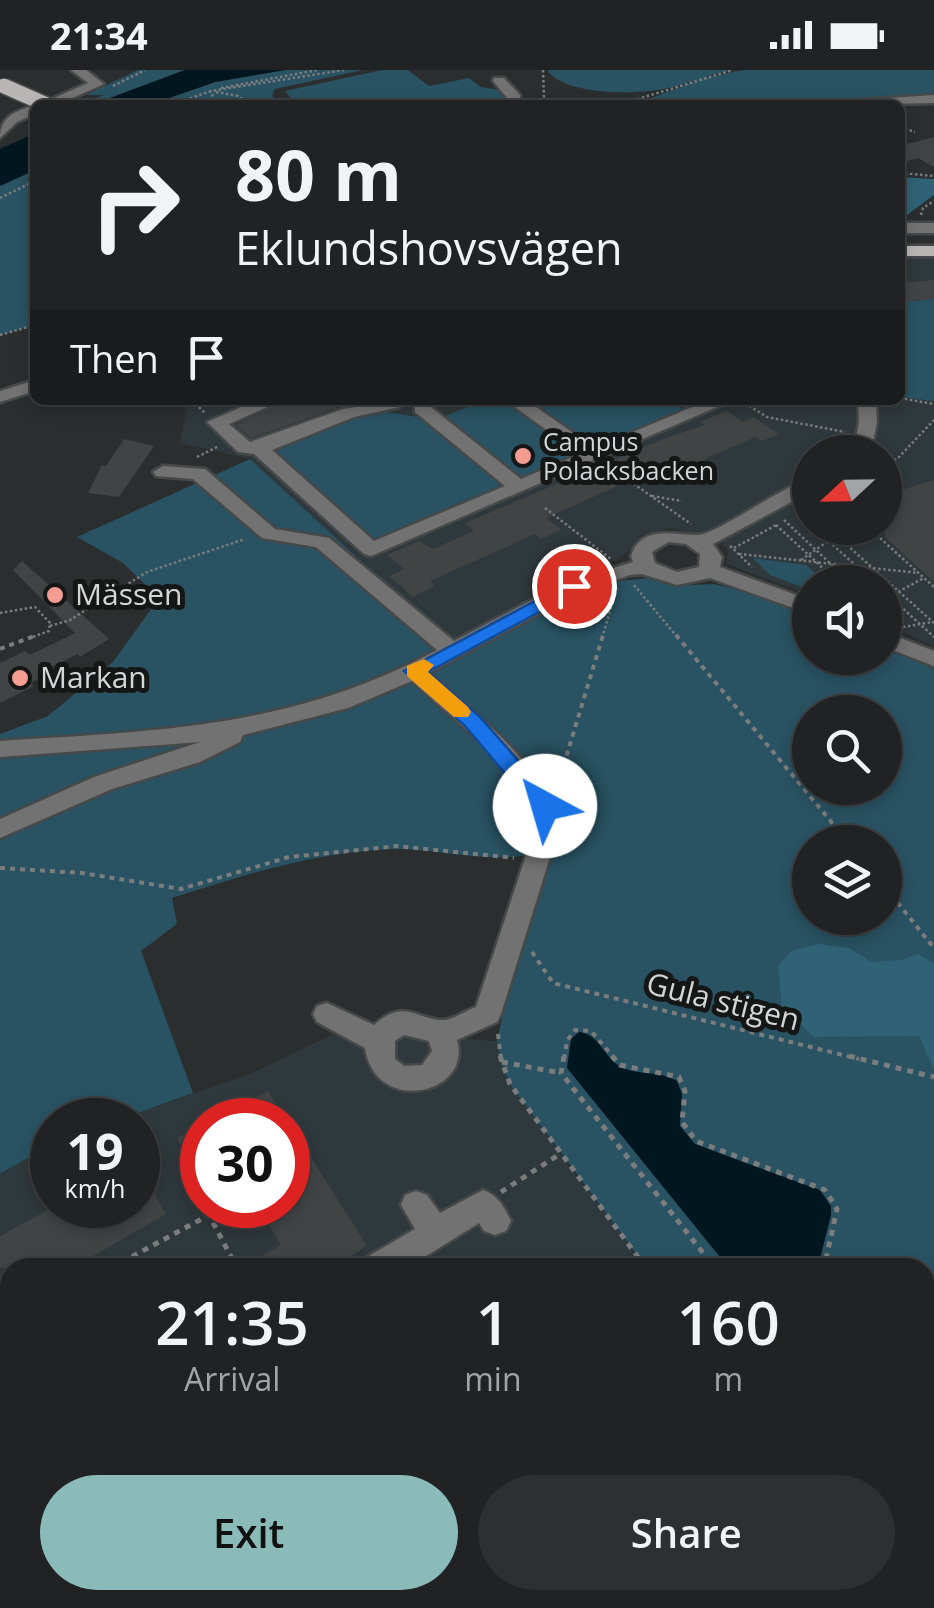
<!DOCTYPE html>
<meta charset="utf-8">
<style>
:root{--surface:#202223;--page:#2d2f30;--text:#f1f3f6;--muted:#a2a4a6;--line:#3d3f41;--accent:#8bbbb9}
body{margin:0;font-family:"Open Sans",sans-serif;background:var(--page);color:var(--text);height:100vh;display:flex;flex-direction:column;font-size:38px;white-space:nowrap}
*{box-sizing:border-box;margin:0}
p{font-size:32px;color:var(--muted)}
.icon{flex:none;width:55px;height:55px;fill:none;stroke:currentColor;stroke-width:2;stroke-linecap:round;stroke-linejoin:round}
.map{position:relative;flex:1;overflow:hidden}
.drawer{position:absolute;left:0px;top:1188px;width:935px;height:352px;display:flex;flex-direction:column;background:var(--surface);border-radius:30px 30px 0 0;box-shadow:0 5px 15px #0003,0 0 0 2px var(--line)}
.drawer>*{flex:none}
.top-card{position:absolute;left:30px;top:30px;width:875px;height:305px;border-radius:15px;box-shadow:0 5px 15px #0003,0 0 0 2px var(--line);background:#202223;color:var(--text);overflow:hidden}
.needle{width:65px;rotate:248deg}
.tools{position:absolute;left:792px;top:365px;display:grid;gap:20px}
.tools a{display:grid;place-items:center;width:110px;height:110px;border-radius:50%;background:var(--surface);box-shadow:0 5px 15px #0003,0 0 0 2px var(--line);font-size:50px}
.speed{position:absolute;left:30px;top:1028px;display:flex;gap:20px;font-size:50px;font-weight:700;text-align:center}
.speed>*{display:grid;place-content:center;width:130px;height:130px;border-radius:50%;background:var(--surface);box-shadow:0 5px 15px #0003,0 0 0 2px var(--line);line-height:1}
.speed small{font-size:25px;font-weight:400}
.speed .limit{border:15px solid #d22;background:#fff;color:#111}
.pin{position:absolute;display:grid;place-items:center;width:85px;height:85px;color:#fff;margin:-42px;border:5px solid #fff;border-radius:50%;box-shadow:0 2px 10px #0007}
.me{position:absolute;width:110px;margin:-55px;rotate:321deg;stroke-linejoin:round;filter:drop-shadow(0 0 8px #0008)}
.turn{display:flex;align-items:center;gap:35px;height:210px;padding:0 40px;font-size:45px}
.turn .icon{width:130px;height:130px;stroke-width:2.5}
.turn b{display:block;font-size:70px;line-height:85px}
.then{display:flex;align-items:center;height:95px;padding:0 40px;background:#0003;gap:20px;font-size:38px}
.eta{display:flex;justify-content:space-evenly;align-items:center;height:170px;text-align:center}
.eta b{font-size:60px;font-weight:600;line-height:70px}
.action{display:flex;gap:20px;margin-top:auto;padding:20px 40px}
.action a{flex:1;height:115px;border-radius:60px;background:var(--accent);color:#111;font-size:40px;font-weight:600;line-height:115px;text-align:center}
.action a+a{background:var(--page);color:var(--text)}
.status{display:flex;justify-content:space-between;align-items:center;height:70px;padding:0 50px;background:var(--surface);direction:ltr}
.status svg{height:28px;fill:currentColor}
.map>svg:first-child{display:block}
.built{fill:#2f383c;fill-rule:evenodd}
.green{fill:#295262;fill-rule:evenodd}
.forest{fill:#306275}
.water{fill:#001720}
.building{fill:#414445}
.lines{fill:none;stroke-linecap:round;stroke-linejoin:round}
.minor-casing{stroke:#46494a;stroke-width:5}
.major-casing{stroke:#46494a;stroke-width:5}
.path-far2{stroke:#7a7c7d;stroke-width:2.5;stroke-dasharray:2.5 2.5;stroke-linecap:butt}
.path-far1{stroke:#7a7c7d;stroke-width:4;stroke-dasharray:5 5;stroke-linecap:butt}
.path{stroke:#7a7c7d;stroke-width:5;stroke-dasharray:6 6;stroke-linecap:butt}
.minor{fill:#737272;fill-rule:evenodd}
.major{fill:#bab6b6;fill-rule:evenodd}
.major-bridge-casing{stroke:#46494a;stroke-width:18;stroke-linecap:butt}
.major-bridge{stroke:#bab6b6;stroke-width:15}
.route{fill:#1a73e8;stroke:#114b97;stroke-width:2.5}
.slow{fill:#f59e0b}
.poi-dot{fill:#f59c93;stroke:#151616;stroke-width:4}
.labels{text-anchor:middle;stroke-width:10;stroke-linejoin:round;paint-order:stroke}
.far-poi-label{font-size:25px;fill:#d4d5d6;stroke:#151616;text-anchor:start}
.poi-label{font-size:30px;fill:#d4d5d6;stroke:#151616;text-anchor:start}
.street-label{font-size:30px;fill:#d4d5d6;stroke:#151616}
</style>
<div class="status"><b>21:34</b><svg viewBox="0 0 49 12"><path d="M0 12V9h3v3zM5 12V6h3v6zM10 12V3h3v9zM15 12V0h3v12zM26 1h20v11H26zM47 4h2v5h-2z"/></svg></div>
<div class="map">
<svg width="934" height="1538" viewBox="0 0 934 1538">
<rect width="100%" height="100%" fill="#2b2e2f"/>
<!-- built -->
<path class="built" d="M900,187H934V576L885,555V512H810V525L726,494L729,481L718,468L670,458L640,465L633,478L616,490L590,497L574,516L451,580L431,555L250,389L180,373L187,337L72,330H900ZM810,382H885V458H810Z
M340,961L497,971L501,992L560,1084L646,1197L10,1198V1530H701L702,1538H0V1104L52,1074V1135H138V1050H119L249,1004ZM202,1050H288V1135H202Z"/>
<!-- green -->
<path class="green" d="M138,0H185L90,35H77L104,25H86Z
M285,0H363L275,19L272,26L280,35H149L215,12Z
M382,0H408L429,16L469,8L481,17L499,20L507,34L296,35L285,21Z
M547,0H733C712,4 693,12 673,17C643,25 565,27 547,0Z
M743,0H934V27C860,32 781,45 709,28L698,35H633L703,8Z
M35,100V255L0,265V116Z
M934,229V331L900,327V232Z
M485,330H668L684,340L374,469L270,380L375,340L436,350Z
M250,389L432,556L451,580L574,516L648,508L674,516L713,514L748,522L810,547V588H885V577L934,599V1354L925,1355V1198L646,1197L510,1014L501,992L497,971L538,783C486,795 443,778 392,779C315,782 244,805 172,828L177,854L141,881L193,1023L119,1050H52V1074L0,1104V664L48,646L113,592L159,528L123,493L77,467ZM810,642H885V718H810ZM810,772H885V848H810Z
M753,488L806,495L825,512H810V520L770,505Z"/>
<!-- forest -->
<path class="forest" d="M900,107L934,109V125L903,148H900Z
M818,874L849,878L871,892L901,890L918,884L934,894V1000L919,966L814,967L782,937L778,896L791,881Z
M934,1354V1538H702L701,1530H925V1355Z"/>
<!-- water -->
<path class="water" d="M185,0H285L215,12L149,35H92Z
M35,63V100L0,116V79Z
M579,962C600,964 604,988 621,997C639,1006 660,1000 677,1011L682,1024L680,1056L695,1074L820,1120L831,1136V1145L818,1197H728L567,998L571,969Z"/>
<!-- building -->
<path class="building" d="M934,67V97L918,88L900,93V76Z
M934,210V229L900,232V213Z
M286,330H328L336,338L251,368L236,355Z
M727,341L743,352L753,347L779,364L762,371L755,367L653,412L642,405L546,448L562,460L541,469L535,464L430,511L435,516L413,527L389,506L404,499L387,485L419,471L433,479L474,461L465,453L663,369L705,355L700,352Z
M124,369L154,376L119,427L88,423L102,395L106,396Z
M934,410V512L885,467V425Z
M22,491L109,569L80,587L78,584L45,600L48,604L30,613L34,616L0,633V593L25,581L30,585L75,563L13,500Z
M268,1021L287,1050H212Z
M288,1051L367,1176L331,1198H241L281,1175L258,1135H288Z
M202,1055V1113L177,1068Z
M138,1095L166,1144L72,1198H0V1166L57,1135H138Z"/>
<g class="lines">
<defs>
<path id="minor" d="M71,0H86L104,14L57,35H38L88,13Z
M494,8H504L520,25V35H506L508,29L493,11Z
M934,25V33L838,35L845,31Z
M35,35V44L17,52L0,68C0,46 16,41 35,35Z
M900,153H934V163H900Z
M35,310V321L0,332V321Z
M258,330H283L229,354L250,372L343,339L401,330L400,337L354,347L272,380L374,471L505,416L415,342V334H427L521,409L580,384L505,330H526L595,378L709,330H733L371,486L364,484L254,384L238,382L207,352Z
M858,330H876L877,352L871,382H853L859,352Z
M163,396L205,399L275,459L329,468L454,571L562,514L633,492L631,486C641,454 674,465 698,465C717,464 783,416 810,408V422L713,474L722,487L720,497L810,530V544L710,508L677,515L642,504L630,505L576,524L429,603C479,647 536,688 561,752L501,944L497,952L457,970C473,1025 375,1046 365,978L317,952L313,944L317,936L327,933L374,955C406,926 419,952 445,950C454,949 467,940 476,937L537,752C514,693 457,653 412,611L348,638L243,665L240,672L200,692L112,719L0,768V749L94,707L200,672L0,687V671C160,661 292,658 437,580L316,477L262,468L193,409L156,406L153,402ZM669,472L686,474L700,484L699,497L677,502L655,493L652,482ZM404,965L429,971L432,981L422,995L404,996L395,989V971Z
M885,562L934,581V596L885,577Z
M483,1120C498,1125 504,1137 511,1151L506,1161L495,1165L484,1161L479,1153L407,1198H362L367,1187L415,1159L401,1135L405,1125L416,1121L427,1125L440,1143Z
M10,1394V1432L0,1436V1398Z
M0,1505L10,1510V1530H21L24,1538H0Z
M336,1530H374L378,1538H340Z"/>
<path id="major" d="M900,176H934V186H900Z"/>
</defs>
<!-- minor casing -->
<use href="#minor" class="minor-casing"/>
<!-- major casing -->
<use href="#major" class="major-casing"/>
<!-- path-far2 -->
<path class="path-far2" d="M543,0L544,28
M113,16L145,0
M221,18L317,0
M216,22L238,26L250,35
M530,30L615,35
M171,35L211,21L344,0
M210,35L214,30L211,21
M618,35L733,0
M900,57L915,62
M900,103L934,106
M0,128L35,111
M921,145L923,138L934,131
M0,265L35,255
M900,328L934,334
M192,330L206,344
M745,333L767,347L845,362
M197,387L219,376
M885,395L898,388L934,350
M621,405L691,454
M652,426L682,431
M545,438L611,489
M797,442L810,454
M784,450L850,512
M776,455L838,512
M814,458L874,512
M828,458L934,553
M869,458L934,517
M730,476L752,497
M734,478L778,454
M739,484L919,503
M801,490L837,465
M634,515L678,568
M885,522L934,567
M885,529L924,508
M0,543L35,537L50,553L49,561L30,568
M50,556L70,550L147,502L245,469
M903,557L932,552
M602,568L617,518"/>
<!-- path-far1 -->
<path class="path-far1" d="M676,565L848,772
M0,579L37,565
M561,724L558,714L603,565
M0,798L82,803L181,819L289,787L397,776L514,788
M885,817L934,878
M532,882L553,913L859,989
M498,964L501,989
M564,989L567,971L575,960L591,961L615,989"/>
<!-- path -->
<path class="path" d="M500,986L510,1014L646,1198
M564,986L561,1003L715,1198
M612,986L620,995L679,1007L685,1021L682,1052L696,1071L825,1120L837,1139L824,1198
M849,986L934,1007
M502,992L561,1003
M501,1122L560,1084
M111,1198L209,1145L237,1198
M0,1258L10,1253
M701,1530L702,1538"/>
<!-- minor -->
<use href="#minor" class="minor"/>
<!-- major -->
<use href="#major" class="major"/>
<defs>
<path id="major-bridge" d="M4,16L47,35"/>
</defs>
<!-- major-bridge casing -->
<use href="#major-bridge" class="major-bridge-casing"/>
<!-- major-bridge -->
<use href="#major-bridge" class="major-bridge"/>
</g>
<!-- route -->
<path class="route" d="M574,510L583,516L580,520L428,602L479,646L553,730L556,736L553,741H537L465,656L404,601Z"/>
<!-- slow -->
<path class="slow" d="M424,589L434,595L428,602L468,637L471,642L468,647H454L407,606V596Z"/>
<!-- markers -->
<g class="poi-dot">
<circle cx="523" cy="386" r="10"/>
<circle cx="55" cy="525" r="10"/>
<circle cx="20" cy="608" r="10"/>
</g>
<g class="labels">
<!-- far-poi labels -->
<g class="far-poi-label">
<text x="543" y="381">Campus<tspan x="543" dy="29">Polacksbacken</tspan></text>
</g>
<!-- poi labels -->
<g class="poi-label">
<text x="75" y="535">Mässen</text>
<text x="40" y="618">Markan</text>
</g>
<!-- street labels -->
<g class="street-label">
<text transform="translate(723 932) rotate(14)" y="10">Gula stigen</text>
</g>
</g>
</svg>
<div class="tools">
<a><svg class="needle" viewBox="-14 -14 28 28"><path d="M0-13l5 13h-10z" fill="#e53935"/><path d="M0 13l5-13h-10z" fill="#a2a4a6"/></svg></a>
<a><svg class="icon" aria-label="sound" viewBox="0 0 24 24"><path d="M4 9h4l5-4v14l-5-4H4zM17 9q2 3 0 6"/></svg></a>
<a><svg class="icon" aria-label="search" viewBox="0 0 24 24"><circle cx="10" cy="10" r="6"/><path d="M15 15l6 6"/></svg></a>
<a><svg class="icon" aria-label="layers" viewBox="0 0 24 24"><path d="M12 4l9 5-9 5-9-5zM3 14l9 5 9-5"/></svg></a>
</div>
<div class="speed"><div>19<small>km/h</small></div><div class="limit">30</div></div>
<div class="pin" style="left:574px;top:516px;background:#d93025"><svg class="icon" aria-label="arrive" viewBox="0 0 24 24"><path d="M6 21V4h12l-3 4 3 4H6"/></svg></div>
<svg class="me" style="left:545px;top:736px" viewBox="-20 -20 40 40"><circle r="19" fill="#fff"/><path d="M0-13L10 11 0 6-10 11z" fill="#1a73e8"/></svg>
<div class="top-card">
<div class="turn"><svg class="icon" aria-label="right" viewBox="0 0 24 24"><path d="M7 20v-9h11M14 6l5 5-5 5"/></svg><div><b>80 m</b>Eklundshovsvägen</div></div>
<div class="then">Then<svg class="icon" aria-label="arrive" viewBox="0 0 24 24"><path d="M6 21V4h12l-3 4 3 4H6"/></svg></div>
</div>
<section class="drawer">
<div class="eta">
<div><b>21:35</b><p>Arrival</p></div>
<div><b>1</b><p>min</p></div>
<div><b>160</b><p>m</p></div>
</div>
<div class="action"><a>Exit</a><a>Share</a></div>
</section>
</div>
